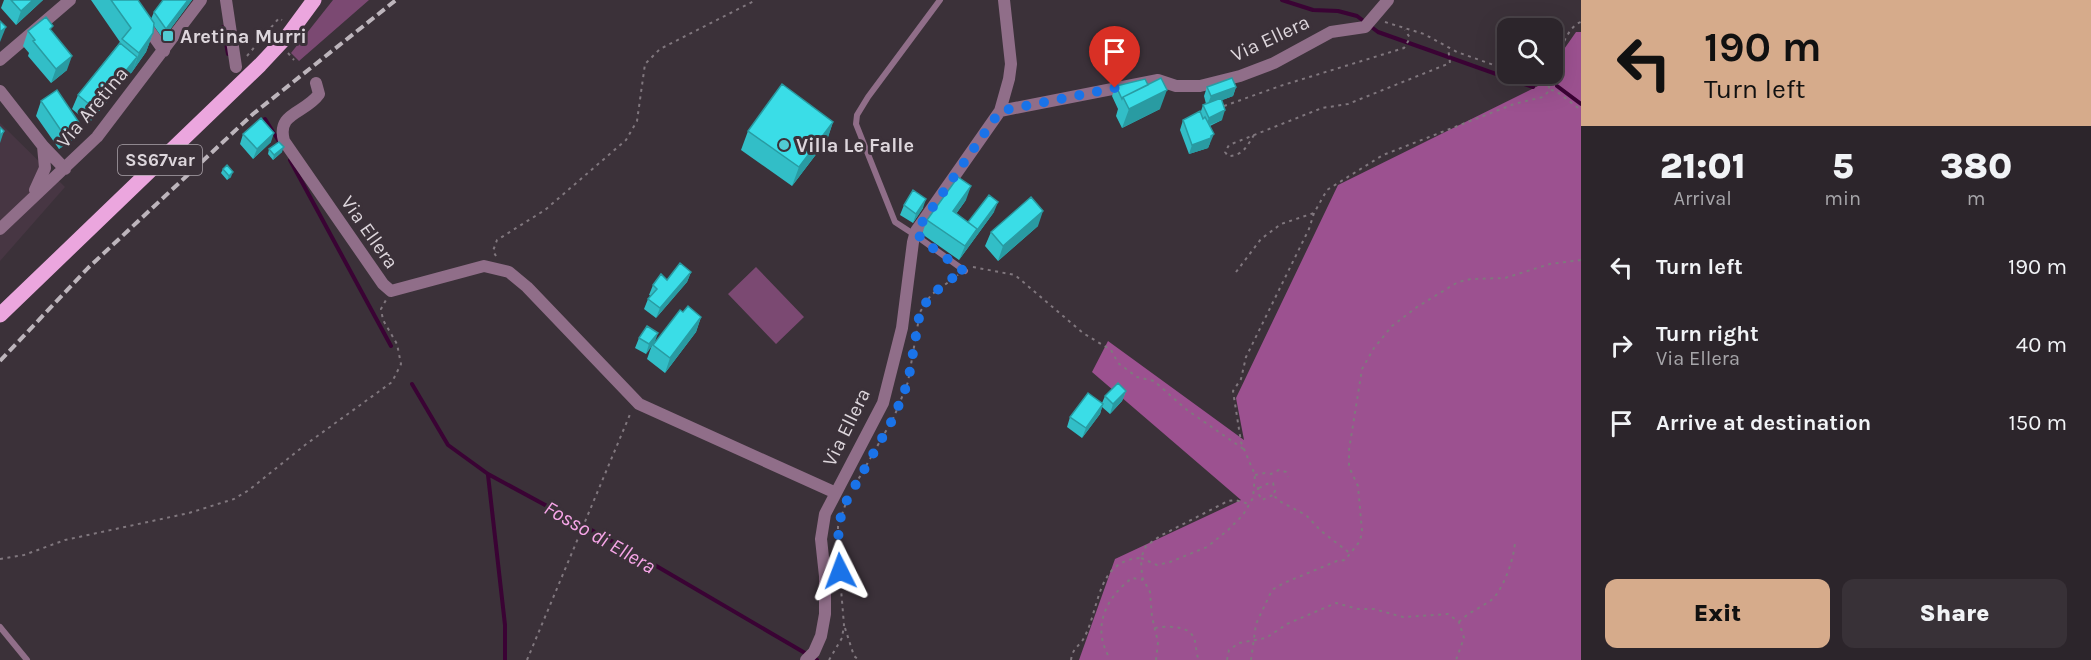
<!DOCTYPE html>
<style>
:root{--surface:#2c252b;--page:#383137;--text:#f1f3f6;--muted:#a6a5a9;--line:#484247;--accent:#d6ab8b}
body{margin:0;font-family:Karla,sans-serif;background:var(--page);color:var(--text);height:100vh;display:flex;flex-direction:column;font-size:22px;white-space:nowrap}
*{box-sizing:border-box;margin:0}
p{font-size:20px;color:var(--muted)}
.icon{flex:none;width:33px;height:33px;fill:none;stroke:currentColor;stroke-width:2;stroke-linecap:round;stroke-linejoin:round}
.map{position:relative;flex:1;overflow:hidden}
.sheet{display:flex;flex-direction:column;background:var(--surface);width:510px}
.sheet>*{flex:none}
.hud{background:#d6ab8b;color:#111;overflow:hidden}
.buttons{position:absolute;left:1497px;top:18px;display:grid;gap:12px}
.buttons a{display:grid;place-items:center;width:66px;height:66px;border-radius:12px;background:var(--surface);box-shadow:0 6px 24px #0002,0 0 0 2px var(--line);font-size:30px}
.pin{position:absolute;display:grid;place-items:center;width:51px;height:51px;color:#fff;margin:-62px -26px;border-radius:50% 50% 50% 0;rotate:-45deg;box-shadow:0 0 6px #0007}
.pin .icon{rotate:45deg}
.me{position:absolute;width:66px;margin:-33px;rotate:357deg;stroke-linejoin:round;filter:drop-shadow(0 0 4px #0008)}
.turn{display:flex;align-items:center;gap:21px;height:126px;padding:0 24px;font-size:27px}
.turn .icon{width:78px;height:78px;stroke-width:2.5}
.turn b{display:block;font-size:42px;line-height:51px}
.eta{display:flex;justify-content:space-evenly;align-items:center;height:102px;text-align:center}
.eta b{font-size:36px;font-weight:800;line-height:42px}
.cta{display:flex;gap:12px;margin-top:auto;padding:12px 24px}
.cta a{flex:1;height:69px;border-radius:12px;background:var(--accent);color:#111;font-size:24px;font-weight:800;line-height:69px;text-align:center}
.cta a+a{background:var(--page);color:var(--text)}
ul{padding:0;list-style:none}
li{display:flex;align-items:center;gap:18px;height:78px;padding:0 24px}
li div{flex:1}
li b{display:block;font-size:22px}
li em{font-style:normal}
main{display:flex;flex:1;min-height:0}
.map>svg:first-child{display:block}
.built{fill:#473643}
.green{fill:#7b4972}
.forest{fill:#9c5190}
.lines{fill:none;stroke-linecap:round;stroke-linejoin:round}
.stream{stroke:#3a0334;stroke-width:4}
.path{stroke:#80777e;stroke-width:2;stroke-dasharray:3 4.5;stroke-linecap:butt}
.service{stroke:#906e89;stroke-width:6}
.minor{stroke:#906e89;stroke-width:12}
.primary{stroke:#eba6de;stroke-width:15}
.rail{stroke:#bdb5bc;stroke-width:4;stroke-dasharray:9 4.5;stroke-linecap:butt}
.wall{fill:#32bec7}
.shaded-wall{fill:#299ba2}
.building{fill:#3adde7;stroke:#299ba2;stroke-width:1.5}
.route{stroke:#1a73e8;stroke-width:10;stroke-dasharray:0 18}
.poi-dot{fill:#51ccd4;stroke:#3b3139;stroke-width:2}
.labels{text-anchor:middle;stroke-width:6;stroke-linejoin:round;paint-order:stroke}
.shield{fill:#3b3139;stroke:#aca4ab;stroke-width:1.5}
.shield-label{font-size:18px;font-weight:bold;fill:#ddd6dc}
.poi-label{font-size:20px;font-weight:bold;fill:#ddd6dc;stroke:#3b3139;text-anchor:start}
.street-label{font-size:20px;fill:#ddd6dc;stroke:#3b3139}
.water-label{font-size:21px;font-style:italic;fill:#f6a5e7;stroke:#3b3139}
</style>
<main>
<div class="map">
<svg width="1581" height="660" viewBox="0 0 1581 660">
<rect width="100%" height="100%" fill="#3b3139"/>
<!-- built -->
<path class="built" d="M0,123L65,187L0,261Z"/>
<!-- green -->
<path class="green" d="M333,0H369L299,61L291,53Z
M756,267L804,317L776,344L728,294Z"/>
<!-- forest -->
<path class="forest" d="M1576,32H1581V660H1079L1115,559L1241,500L1092,372L1108,341L1244,440L1236,398L1338,185L1538,86L1547,74H1552L1553,65Z"/>
<g class="lines">
<!-- stream -->
<path class="stream" d="M1282,0L1313,10L1338,11L1357,16L1378,32L1533,87
M223,27L228,54
M1557,86L1581,104
M265,119L280,143
M290,160L391,346
M412,384L448,445L488,474L641,557L817,660
M488,475L505,625V660"/>
<!-- path -->
<path class="path" d="M1385,22L1424,34L1457,52L1508,70
M288,53L294,60
M247,56L279,18L282,20
M1547,82L1552,77C1558,61 1564,28 1581,22
M1551,90L1556,91L1581,110
M1224,106L1280,86L1404,48L1410,38L1405,30
M1254,135C1247,146 1243,156 1228,156L1225,152L1229,145L1322,108L1348,104L1450,63L1448,47
M496,256L493,251L497,240L545,210L626,140L637,121L645,64L660,49L756,0
M973,267L1015,275L1083,333L1111,350L1118,363L1137,377L1154,381L1187,410L1245,450
M1236,272L1261,239L1281,224L1314,213
M1255,475L1265,473L1271,474L1279,470L1286,472L1288,477
M855,485L894,417L908,382L920,312L931,295L958,275
M1258,487V493L1262,500L1273,495
M1259,488L1269,483H1273L1275,491L1273,495L1281,502L1306,515L1321,531L1351,554
M0,559L24,555L65,540L189,513L234,499L249,490L305,445L392,382L401,364L397,344L383,320L381,309L386,300
M1459,622C1467,613 1480,608 1490,601C1503,592 1515,556 1515,541
M845,628L854,656L859,660
M1155,628C1166,626 1186,625 1193,636C1197,643 1195,652 1199,660
M1108,655C1092,625 1107,597 1132,578L1143,580
M527,660L631,412
M829,660L842,638L844,625L838,553V526L847,500
M1071,660C1073,646 1080,647 1085,636C1100,606 1097,560 1141,558L1146,546L1160,536L1228,501L1235,500L1249,504
M1156,660L1158,642L1152,617L1150,592L1142,577L1141,558L1157,565L1170,562L1207,547L1228,530L1243,515L1253,498L1255,475L1241,442L1233,391L1241,379L1246,357L1309,229L1314,213L1327,190L1383,155L1514,104L1543,97L1550,90L1547,82L1519,74
M1227,660L1229,650L1239,643L1266,638L1287,624L1336,603L1358,609H1374L1403,617L1448,614L1459,622L1464,638L1456,660
M1251,660L1256,624L1272,590L1284,583L1337,561L1345,560L1360,541L1362,531L1358,486L1349,467V450L1362,369L1374,348L1392,326L1417,307L1458,282L1471,279L1505,278L1550,264L1581,260"/>
<!-- service -->
<path class="service" d="M917,231L922,240L965,271
M915,235L895,222L856,124L857,115L868,97L940,0
M0,627L27,660"/>
<!-- minor -->
<path class="minor" d="M128,0L164,51
M226,0L236,67
M0,60L70,0
M316,83L319,94C305,114 276,112 284,141L383,284L391,291L484,266L509,272L527,287L639,404L836,493
M0,91L43,146L65,169
M1000,111L1158,80L1176,86H1200L1240,76L1274,63L1331,32L1365,27L1388,0
M35,190L45,168L43,146
M0,229L97,137L201,0
M806,660L814,652L821,636L825,614V576L821,539L825,514L883,403L902,328L913,242L916,231L1000,111L1009,79L1011,64L1004,0"/>
<!-- primary -->
<path class="primary" d="M0,315L260,65L289,34L314,0"/>
<!-- rail -->
<path class="rail" d="M0,361L88,268L253,114L396,0"/>
</g>
<!-- wall -->
<path class="wall" d="M4,0H43L16,25L1,8Z
M91,0H138L151,19L154,12L163,0H192L163,39L154,26L153,33L146,52L132,72L89,123L72,109L78,95L120,42Z
M28,31H52L67,70L51,83L28,56L29,53L23,46Z
M1116,86L1160,109L1122,128L1116,116L1118,109L1112,96Z
M1207,87H1236L1233,96L1222,100V120L1210,126V143L1208,148L1189,154L1180,130L1183,120L1201,111L1203,105L1206,104L1204,96Z
M41,101L80,124L75,138L59,149L36,116Z
M833,122L827,140L792,186L741,150L748,131Z
M243,134L271,142L253,159L240,144Z
M269,149L282,152L273,160L268,154Z
M223,169L231,177L227,180L221,173Z
M966,200L956,214L968,222L994,212L959,260L922,234L927,220Z
M904,205L923,208L913,223L900,215Z
M1038,226L998,261L985,246L991,232Z
M691,272L687,282L656,318L644,309L648,299L651,296L649,295L653,285Z
M683,312L701,317L696,332L665,373L647,359L652,345L646,354L635,348L639,338L655,342Z
M1126,391L1122,401L1110,414L1102,407L1100,414L1082,438L1067,427L1070,417L1102,403L1105,396Z"/>
<!-- shaded-wall -->
<path class="shaded-wall" d="M33,0H43L16,25L21,11Z
M188,0H192L163,39L166,29Z
M6,27L0,42V32Z
M153,33L146,52L132,72L139,53Z
M72,56L67,70L51,83L56,69Z
M137,57L132,72L89,123L95,109Z
M1236,87L1233,96L1207,106L1211,96Z
M1167,90L1160,109L1122,128L1129,109Z
M1225,110L1222,120L1205,127L1209,118Z
M833,122L827,140L792,186L799,167Z
M80,124L75,138L59,149L64,135Z
M4,131L0,143V136Z
M274,133L271,142L253,159L257,149Z
M1214,134L1208,148L1189,154L1192,145Z
M284,147L282,152L273,160L274,155Z
M233,172L231,177L227,180L229,176Z
M971,186L966,200L947,226L953,211Z
M926,199L923,208L913,223L916,214Z
M998,202L994,212L959,260L965,246Z
M1043,211L1038,226L998,261L1003,246Z
M691,272L687,282L656,318L660,308Z
M701,317L696,332L665,373L670,358Z
M658,333L655,342L646,354L649,344Z
M1126,391L1122,401L1110,414L1113,404Z
M1103,404L1100,414L1082,438L1086,428Z"/>
<!-- building -->
<path class="building" d="M11,0H33L21,11Z
M111,0H138L154,23L153,33L139,53L122,39L131,28Z
M163,0H188L166,29L154,12Z
M46,17L53,26L50,29L72,56L56,69L33,41L35,40L28,31Z
M0,21L6,27L0,32Z
M120,43L137,57L95,109L78,95Z
M1161,78L1167,90L1129,109L1123,97Z
M1232,78L1236,87L1211,96L1207,87Z
M1145,79L1148,85L1123,97L1122,99L1116,86Z
M782,84L833,122L799,167L748,131Z
M57,90L80,124L64,135L41,101Z
M1221,98L1225,110L1209,118L1203,105Z
M1200,111L1203,119L1205,117L1214,134L1211,136V138L1192,145L1183,120Z
M261,118L274,133L257,149L243,134Z
M0,127L4,131L0,136Z
M279,142L284,147L274,155L269,149Z
M227,165L233,172L229,176L223,169Z
M958,177L971,186L953,211L977,229L965,246L927,220Z
M913,190L926,199L916,214L904,205Z
M989,195L998,202L975,233L977,229L968,222Z
M1031,197L1043,211L1003,246L991,232Z
M680,263L691,272L660,308L648,299L657,289L653,285L661,274L667,280Z
M688,306L701,317L670,358L653,345L680,310L683,312Z
M647,326L658,333L649,344L639,338Z
M1118,383L1126,391L1113,404L1105,396Z
M1088,393L1103,404L1086,428L1070,417Z"/>
<g class="lines">
<!-- route -->
<path class="route" d="M840,571L838,525L847,500L894,417L908,382L920,312L931,295L954,277L965,272L922,240L916,231L1000,111L1115,88"/>
</g>
<!-- markers -->
<g class="poi-dot">
<rect x="162" y="30" width="12" height="12" rx="3"/>
<circle cx="784" cy="145" r="6"/>
</g>
<g class="labels">
<!-- shield labels -->
<rect class="shield" x="118" y="145" width="84" height="30" rx="4.5"/>
<g class="shield-label">
<text x="160" y="166">SS67var</text>
</g>
<!-- poi labels -->
<g class="poi-label">
<text x="180" y="43">Aretina Murri</text>
<text x="796" y="152">Villa Le Falle</text>
</g>
<!-- street labels -->
<g class="street-label">
<text transform="translate(1270 38) rotate(-25)" y="7">Via Ellera</text>
<text transform="translate(92 107) rotate(-50)" y="7">Via Aretina</text>
<text transform="translate(370 232) rotate(55)" y="7">Via Ellera</text>
<text transform="translate(846 427) rotate(-64)" y="7">Via Ellera</text>
</g>
<!-- water labels -->
<g class="water-label">
<text transform="translate(600 537) rotate(30)" y="7">Fosso di Ellera</text>
</g>
</g>
</svg>
<div class="buttons">
<a><svg class="icon" aria-label="search" viewBox="0 0 24 24"><circle cx="10" cy="10" r="6"/><path d="M15 15l6 6"/></svg></a>
</div>
<div class="pin" style="left:1115px;top:88px;background:#d93025"><svg class="icon" aria-label="arrive" viewBox="0 0 24 24"><path d="M6 21V4h12l-3 4 3 4H6"/></svg></div>
<svg class="me" style="left:840px;top:571px" viewBox="-20 -20 40 40"><path d="M0-17L14 15 0 8-14 15z" fill="#1a73e8" stroke="#fff" stroke-width="4"/></svg>
</div>
<section class="sheet">
<div class="hud">
<div class="turn"><svg class="icon" aria-label="left" viewBox="0 0 24 24"><path d="M17 20v-9H6M10 6l-5 5 5 5"/></svg><div><b>190 m</b>Turn left</div></div>
</div>
<div class="eta">
<div><b>21:01</b><p>Arrival</p></div>
<div><b>5</b><p>min</p></div>
<div><b>380</b><p>m</p></div>
</div>
<ul>
<li><svg class="icon" aria-label="left" viewBox="0 0 24 24"><path d="M17 20v-9H6M10 6l-5 5 5 5"/></svg><div><b>Turn left</b></div><em>190 m</em></li>
<li><svg class="icon" aria-label="right" viewBox="0 0 24 24"><path d="M7 20v-9h11M14 6l5 5-5 5"/></svg><div><b>Turn right</b><p>Via Ellera</p></div><em>40 m</em></li>
<li><svg class="icon" aria-label="arrive" viewBox="0 0 24 24"><path d="M6 21V4h12l-3 4 3 4H6"/></svg><div><b>Arrive at destination</b></div><em>150 m</em></li>
</ul>
<div class="cta"><a>Exit</a><a>Share</a></div>
</section>
</main>
